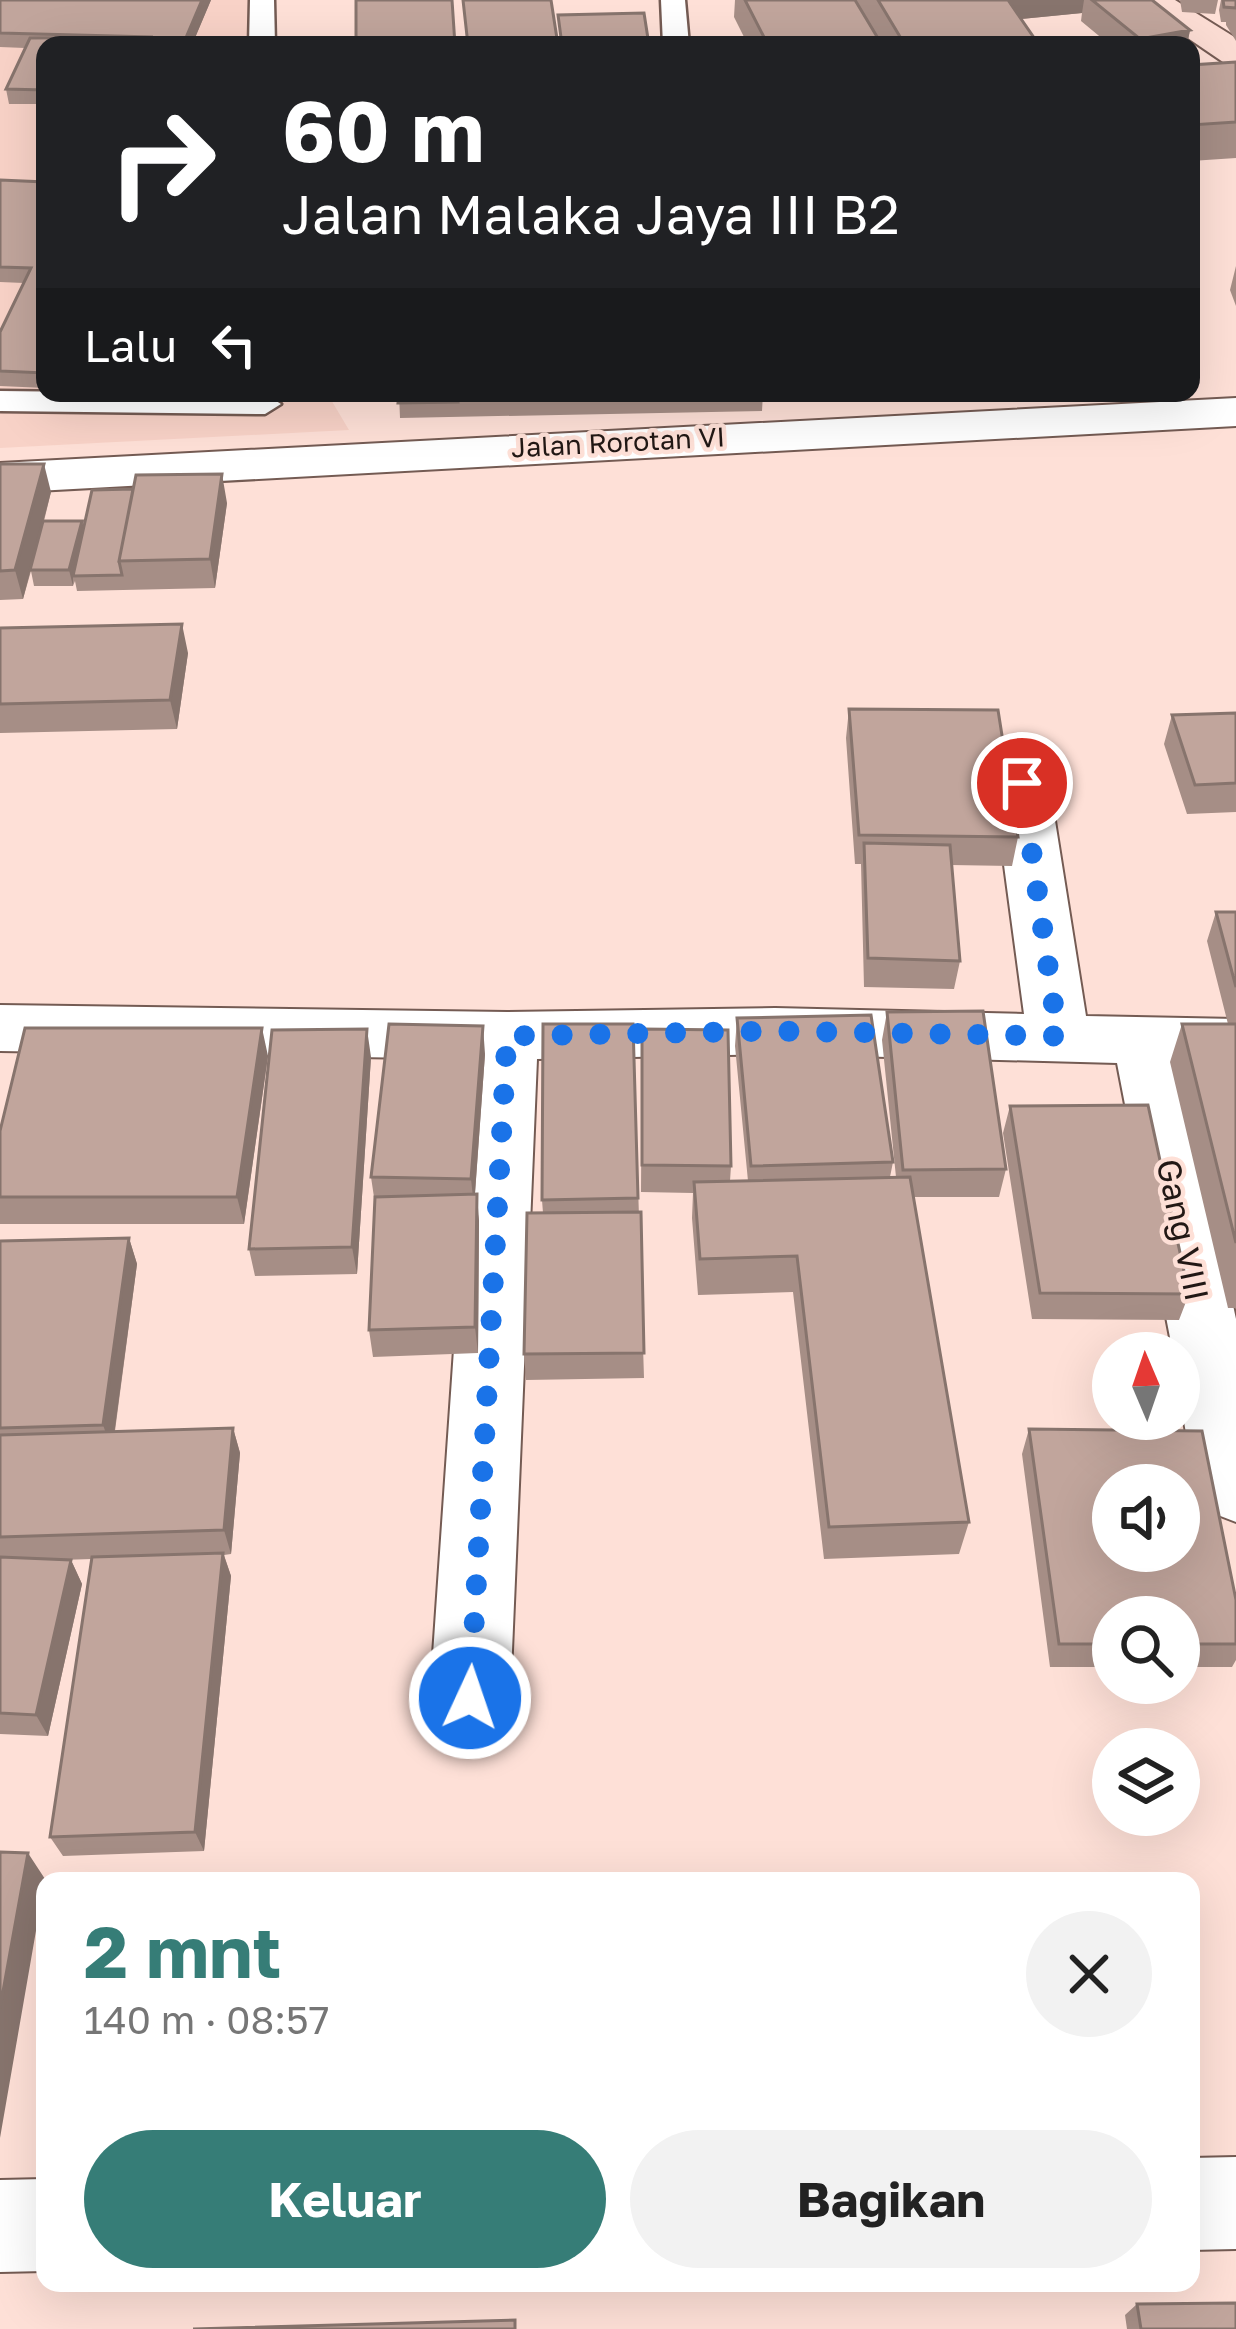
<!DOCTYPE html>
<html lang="id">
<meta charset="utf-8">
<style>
:root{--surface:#fff;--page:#f2f2f2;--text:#222;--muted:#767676;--accent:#367d77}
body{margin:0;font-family:"Golos Text",sans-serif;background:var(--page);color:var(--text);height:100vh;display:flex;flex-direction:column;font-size:45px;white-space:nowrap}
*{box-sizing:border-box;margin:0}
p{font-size:39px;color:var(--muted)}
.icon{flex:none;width:66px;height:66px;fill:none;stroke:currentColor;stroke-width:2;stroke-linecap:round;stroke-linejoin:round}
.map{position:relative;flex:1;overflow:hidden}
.sheet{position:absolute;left:36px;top:1872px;width:1164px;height:420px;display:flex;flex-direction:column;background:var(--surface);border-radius:24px;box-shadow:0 12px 48px #0002}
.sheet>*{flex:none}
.top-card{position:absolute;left:36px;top:36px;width:1164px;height:366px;border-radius:24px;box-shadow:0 12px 48px #0002;background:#202124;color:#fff;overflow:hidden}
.needle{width:78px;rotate:358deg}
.buttons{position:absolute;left:1092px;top:1332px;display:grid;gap:24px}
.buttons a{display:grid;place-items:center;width:108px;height:108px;border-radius:50%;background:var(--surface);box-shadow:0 12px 48px #0002;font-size:60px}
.pin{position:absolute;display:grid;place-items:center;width:102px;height:102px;color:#fff;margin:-51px;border:6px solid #fff;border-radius:50%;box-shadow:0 3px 12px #0007}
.me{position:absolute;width:132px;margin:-66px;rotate:3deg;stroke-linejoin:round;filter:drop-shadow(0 0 9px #0008)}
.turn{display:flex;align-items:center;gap:42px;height:252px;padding:0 48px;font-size:54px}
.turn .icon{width:156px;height:156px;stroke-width:2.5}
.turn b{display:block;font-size:84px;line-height:102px}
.then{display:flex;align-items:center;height:114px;padding:0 48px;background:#0003;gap:24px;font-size:45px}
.round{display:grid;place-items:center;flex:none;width:126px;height:126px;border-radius:63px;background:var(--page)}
.head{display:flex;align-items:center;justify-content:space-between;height:204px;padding:0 48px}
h1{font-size:72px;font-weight:700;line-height:90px;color:var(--accent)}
.action{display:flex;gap:24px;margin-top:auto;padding:24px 48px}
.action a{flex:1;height:138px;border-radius:72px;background:var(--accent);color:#fff;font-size:48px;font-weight:700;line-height:138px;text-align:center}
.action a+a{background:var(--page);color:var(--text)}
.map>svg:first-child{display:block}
.built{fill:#f8d2c7}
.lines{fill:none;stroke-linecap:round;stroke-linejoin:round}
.lane-casing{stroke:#745b53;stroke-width:5}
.street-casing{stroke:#745b53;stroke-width:4}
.secondary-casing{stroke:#745b53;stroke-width:4}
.lane{fill:#fff;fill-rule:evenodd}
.street{fill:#fff;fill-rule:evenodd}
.secondary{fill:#fbdcd3;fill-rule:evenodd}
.wall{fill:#a68e86}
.shaded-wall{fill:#87746d}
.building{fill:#c1a59c;stroke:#87746d;stroke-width:3;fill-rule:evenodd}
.route{stroke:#1a73e8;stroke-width:21;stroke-dasharray:0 37.8}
.labels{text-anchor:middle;stroke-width:9;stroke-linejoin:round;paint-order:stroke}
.far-street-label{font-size:27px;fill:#221815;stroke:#fee0d7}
.street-label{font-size:33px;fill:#221815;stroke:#fee0d7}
</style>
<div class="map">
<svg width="1236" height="2329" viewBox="0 0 1236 2329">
<rect width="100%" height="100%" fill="#fee0d7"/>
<!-- built -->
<path class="built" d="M0,0H269L270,45H45V393H327L349,430L0,448Z"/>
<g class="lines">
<defs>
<path id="lane" d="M250,0H274L275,45H249Z
M661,0H685L689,45H663Z
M0,391L265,394L281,404L265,414L0,411Z"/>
<path id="street" d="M1236,398V426L0,493V463Z
M1021,764L1041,770L1049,783L1086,1016L1236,1019V1067L1181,1065L1236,1319V1522L1210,1512C1188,1465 1179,1405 1179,1353H1173L1117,1063L775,1054L537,1059L510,1698L498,1725L470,1736L442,1725L430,1698L474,1059L0,1051V1005L507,1012L775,1008L1024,1014L993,783L1001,770Z
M1236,2157V2249L1191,2250V2158Z
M45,2179V2271L0,2272V2180Z"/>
<path id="secondary" d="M1132,0H1175L1236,38V65L1223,62Z"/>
</defs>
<!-- lane casing -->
<use href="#lane" class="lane-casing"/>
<!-- street casing -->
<use href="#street" class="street-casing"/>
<!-- secondary casing -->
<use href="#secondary" class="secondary-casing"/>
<!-- lane -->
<use href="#lane" class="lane"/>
<!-- street -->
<use href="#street" class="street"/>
<!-- secondary -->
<use href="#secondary" class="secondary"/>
</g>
<!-- wall -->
<path class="wall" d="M0,0H211L194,40H206L207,45H45V104H9L6,89L25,48L0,47Z
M735,0H1152L1190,30L1187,45H1110L1081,21L1082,13L1021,19L1039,45H748L734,17Z
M1180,0H1218L1215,14L1182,12Z
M1221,0H1236V41L1226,25V22H1221L1219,10Z
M1236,62V158L1191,161V65Z
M0,180L45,182V388L0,386V332L24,283L0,282Z
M1236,266V306L1230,290Z
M399,393H763L762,411L400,418Z
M786,393H868L867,400H786Z
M0,464L51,492L44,521L84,528L227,503L215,588L77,591L75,581L73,586H34L31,571L23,599L0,600Z
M0,628L188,653L177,729L0,733Z
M849,709L1018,837L1012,866L951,865L960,961L954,989L864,987L861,864H855L846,738Z
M1236,713V812L1187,814L1164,744L1172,715Z
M1216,912H1236V1308H1228L1170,1062L1182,1024H1228L1207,941Z
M887,1012L1006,1169L999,1197H914L969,1522L959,1554L824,1559L793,1292L698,1295L692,1218L693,1193L641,1192L642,1029L731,1166L730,1181H748L735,1046L737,1018L893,1162L890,1177H896L882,1040Z
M633,1024L644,1378L526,1380L524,1354L543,1213L542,1200Z
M485,1054L475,1194L479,1221L478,1353L373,1357L369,1330L375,1204L371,1177Z
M268,1056L244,1224H0V1131Z
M371,1057L357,1274L255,1276L249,1249Z
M1010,1106L1189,1294L1179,1320L1032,1319L1003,1133Z
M129,1238L137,1264L115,1431L233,1428L240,1453L231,1554L224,1555L231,1576L204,1851L63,1856L50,1837L92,1559L61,1560H71L82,1584L48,1736L0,1734V1241Z
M1029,1429L1236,1644V1660L1232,1667H1179V1617H1113V1667H1050L1022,1454Z
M1137,2304L1236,2329H1127L1125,2315Z"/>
<!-- shaded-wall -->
<path class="shaded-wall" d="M202,0H211L192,45L185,40Z
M1003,0H1084L1082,13L1000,21Z
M1190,30L1187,45H1139L1140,39Z
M44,464L51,492L23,599L15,570Z
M222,474L227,503L215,588L210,559Z
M82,521L86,537L73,576V586L69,570Z
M182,624L188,653L177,729L170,700Z
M483,1026L485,1054L474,1206L471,1179Z
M262,1028L268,1056L244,1224L237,1197Z
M367,1029L371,1057L357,1274L352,1247Z
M477,1194L479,1221L478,1353L475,1327Z
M129,1238L137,1264L112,1450L103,1425Z
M233,1428L240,1453L231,1554L224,1530Z
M223,1553L231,1576L204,1851L195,1832Z
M71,1560L82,1584L48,1736L36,1715Z
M28,1853L45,1879L0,2138V2008Z"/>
<!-- building -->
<path class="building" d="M0,0H202L185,40H206L204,45H45V90L6,89L30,38L153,37L0,33Z
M356,0H452L455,45H356Z
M463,0H551L558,45H468Z
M745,0H855L882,45H768Z
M878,0H1008L1039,45H905Z
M1092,0H1152L1190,30L1140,39Z
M1223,0H1236V8L1224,7Z
M644,13L649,45H562L558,15Z
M1236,62V122L1191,125V65Z
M0,180L45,182V373L0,371V332L31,268L0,267Z
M399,393H457L458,402L398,403Z
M559,393H625L626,398L560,400Z
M0,464H44L15,570L0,571Z
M222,474L210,559L119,561L136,475Z
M133,489L119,561L122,575L73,576L92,490Z
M43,521H82L69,570H30Z
M182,624L170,700L0,704V628Z
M849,709L998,710L1018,837L859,835Z
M1236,713V783L1195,785L1172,715Z
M864,843L950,845L960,961L868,958Z
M1216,912H1236V987Z
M983,1011L1006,1169L903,1170L887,1012Z
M871,1015L893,1162L751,1166L737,1018Z
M389,1024L483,1026L471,1179L371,1177Z
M543,1024H633L638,1198L542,1200Z
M1182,1024H1236V1243Z
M25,1028H262L237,1197H0V1131Z
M367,1029L352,1247L249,1249L272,1030Z
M642,1029L728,1030L731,1166L642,1165Z
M1148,1105L1189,1294L1040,1293L1010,1106Z
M910,1177L969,1522L829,1527L797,1256L700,1259L694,1182Z
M477,1194L475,1327L369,1330L375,1197Z
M641,1212L644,1353L524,1354L527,1213Z
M129,1238L103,1425L0,1428V1241Z
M233,1428L224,1530L0,1537V1435Z
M1029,1429L1202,1431L1236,1600V1644H1179V1617H1113V1644H1059ZM1113,1485H1179V1551H1113Z
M223,1553L195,1832L50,1837L92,1557Z
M0,1557L71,1560L36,1715L0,1713Z
M0,1852L28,1853L0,2008Z
M1236,2303V2329H1141L1137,2304Z
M515,2320V2329H193Z"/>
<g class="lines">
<!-- route -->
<path class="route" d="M470,1698L507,1036L775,1031L1058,1036L1022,783"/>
</g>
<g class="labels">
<!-- far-street labels -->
<g class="far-street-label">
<text transform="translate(618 443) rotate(-3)" y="9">Jalan Rorotan VI</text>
</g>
<!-- street labels -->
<g class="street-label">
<text transform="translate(1183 1230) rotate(78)" y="12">Gang VIII</text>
</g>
</g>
</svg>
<div class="buttons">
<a><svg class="needle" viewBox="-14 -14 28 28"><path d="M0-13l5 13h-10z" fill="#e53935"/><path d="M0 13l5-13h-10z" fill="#767676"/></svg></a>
<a><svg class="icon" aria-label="sound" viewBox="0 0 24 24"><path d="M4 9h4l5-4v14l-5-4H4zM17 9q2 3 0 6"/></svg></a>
<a><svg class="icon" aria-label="search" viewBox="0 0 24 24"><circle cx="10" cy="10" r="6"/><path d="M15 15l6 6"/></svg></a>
<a><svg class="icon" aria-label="layers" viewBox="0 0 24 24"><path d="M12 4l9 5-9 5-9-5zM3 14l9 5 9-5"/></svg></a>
</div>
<div class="pin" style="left:1022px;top:783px;background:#d93025"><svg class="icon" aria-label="arrive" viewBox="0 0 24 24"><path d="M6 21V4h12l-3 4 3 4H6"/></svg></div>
<svg class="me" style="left:470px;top:1698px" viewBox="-20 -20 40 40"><circle r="17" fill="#1a73e8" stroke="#fff" stroke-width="3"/><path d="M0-11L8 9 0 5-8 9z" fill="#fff"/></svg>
<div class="top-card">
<div class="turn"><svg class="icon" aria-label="right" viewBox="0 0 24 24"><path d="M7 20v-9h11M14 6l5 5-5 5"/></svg><div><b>60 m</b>Jalan Malaka Jaya III B2</div></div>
<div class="then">Lalu<svg class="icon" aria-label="left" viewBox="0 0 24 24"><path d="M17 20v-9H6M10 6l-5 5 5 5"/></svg></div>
</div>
<section class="sheet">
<div class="head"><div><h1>2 mnt</h1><p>140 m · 08:57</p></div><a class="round"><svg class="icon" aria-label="close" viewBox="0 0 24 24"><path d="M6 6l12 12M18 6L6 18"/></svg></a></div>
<div class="action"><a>Keluar</a><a>Bagikan</a></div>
</section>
</div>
